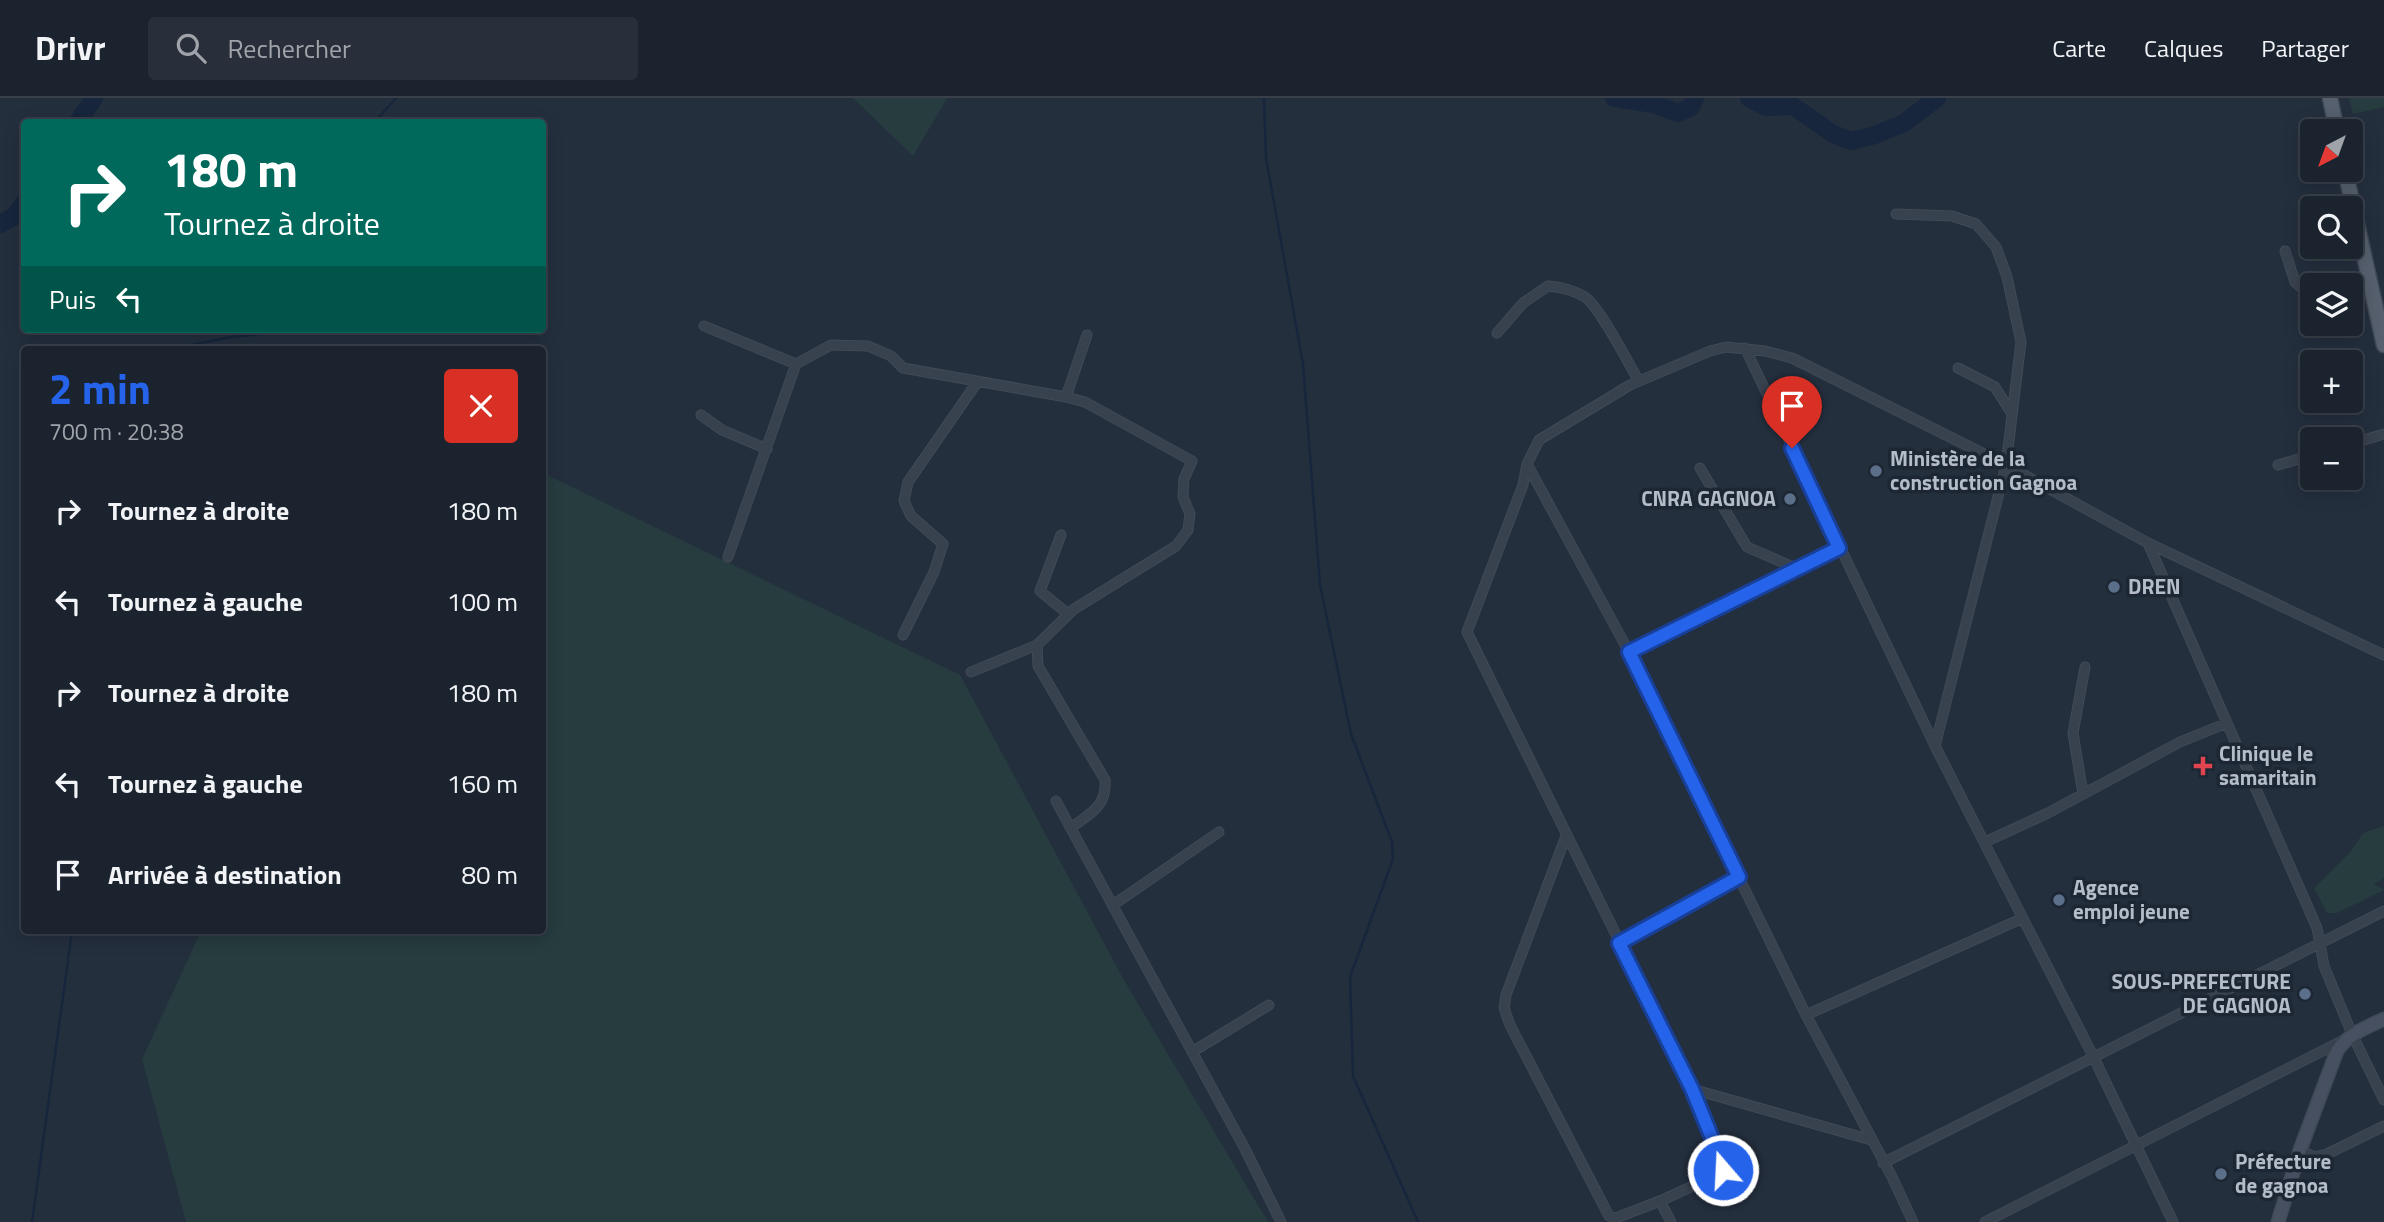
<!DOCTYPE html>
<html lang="fr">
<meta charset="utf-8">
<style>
:root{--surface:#1b232e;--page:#282f3a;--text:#f1f3f6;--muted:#a0a4aa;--line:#39404a;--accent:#2563eb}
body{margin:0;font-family:"Titillium Web",sans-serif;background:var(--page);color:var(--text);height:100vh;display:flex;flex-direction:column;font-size:26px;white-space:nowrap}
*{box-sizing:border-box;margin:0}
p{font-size:23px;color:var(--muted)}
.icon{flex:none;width:38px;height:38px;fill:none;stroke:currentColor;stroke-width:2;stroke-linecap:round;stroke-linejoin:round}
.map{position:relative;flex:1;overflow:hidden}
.details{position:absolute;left:21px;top:248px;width:525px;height:588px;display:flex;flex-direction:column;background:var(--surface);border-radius:7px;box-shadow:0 4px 18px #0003,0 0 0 2px var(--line)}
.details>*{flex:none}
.banner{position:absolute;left:21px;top:21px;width:525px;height:214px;border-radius:7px;box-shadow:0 4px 18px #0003,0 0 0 2px var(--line);background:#00695c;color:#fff;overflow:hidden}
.needle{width:46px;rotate:221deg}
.fabs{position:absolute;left:2300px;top:21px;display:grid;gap:14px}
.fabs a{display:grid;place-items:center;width:63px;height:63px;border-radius:7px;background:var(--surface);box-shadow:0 4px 18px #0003,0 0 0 2px var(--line);font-size:35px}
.pin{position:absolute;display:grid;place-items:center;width:60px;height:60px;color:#fff;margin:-72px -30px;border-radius:50% 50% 50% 0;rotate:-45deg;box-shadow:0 0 7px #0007}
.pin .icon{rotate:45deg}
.me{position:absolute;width:77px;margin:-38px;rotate:341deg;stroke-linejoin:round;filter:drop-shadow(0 0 5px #0008)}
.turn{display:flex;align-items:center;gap:24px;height:147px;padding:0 28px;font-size:32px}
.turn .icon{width:91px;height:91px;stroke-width:2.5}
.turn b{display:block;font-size:49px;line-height:60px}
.then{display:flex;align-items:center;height:66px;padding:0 28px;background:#0003;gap:14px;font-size:26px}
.round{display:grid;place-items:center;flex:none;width:74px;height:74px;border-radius:7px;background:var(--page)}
.summary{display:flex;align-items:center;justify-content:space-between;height:119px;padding:0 28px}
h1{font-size:42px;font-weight:700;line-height:52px;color:var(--accent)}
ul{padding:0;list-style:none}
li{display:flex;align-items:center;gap:21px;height:91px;padding:0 28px}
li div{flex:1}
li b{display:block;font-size:26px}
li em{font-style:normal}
header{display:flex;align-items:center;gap:42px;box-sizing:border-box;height:98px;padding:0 35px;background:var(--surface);border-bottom:2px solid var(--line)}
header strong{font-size:33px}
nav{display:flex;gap:38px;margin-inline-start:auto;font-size:24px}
.search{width:490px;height:63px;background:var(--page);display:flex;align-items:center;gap:18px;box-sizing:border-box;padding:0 24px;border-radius:7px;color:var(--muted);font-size:26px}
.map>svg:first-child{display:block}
.green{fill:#263c3f}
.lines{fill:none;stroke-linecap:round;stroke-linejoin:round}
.stream{stroke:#17263c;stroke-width:2.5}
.river{stroke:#17263c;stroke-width:18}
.minor-casing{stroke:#414a57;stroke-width:11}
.secondary-casing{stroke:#414a57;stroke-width:15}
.primary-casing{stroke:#414a57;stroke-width:17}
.minor{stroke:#38414e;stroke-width:9}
.secondary{stroke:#465061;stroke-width:12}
.primary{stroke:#56606e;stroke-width:14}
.route-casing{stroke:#184099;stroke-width:18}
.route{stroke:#2563eb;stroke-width:12}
.service-dot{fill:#5c6f8a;stroke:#1d2633;stroke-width:2.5}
.health-dot{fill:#e0444e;stroke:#1d2633;stroke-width:2.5}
.labels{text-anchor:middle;stroke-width:7;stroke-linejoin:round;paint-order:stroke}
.poi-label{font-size:21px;font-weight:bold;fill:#b4bcc9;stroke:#1d2633;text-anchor:start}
</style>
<header>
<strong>Drivr</strong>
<div class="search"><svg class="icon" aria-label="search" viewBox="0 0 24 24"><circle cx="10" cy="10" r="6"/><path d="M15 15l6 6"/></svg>Rechercher</div>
<nav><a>Carte</a><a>Calques</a><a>Partager</a></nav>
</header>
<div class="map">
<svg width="2384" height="1124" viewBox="0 0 2384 1124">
<rect width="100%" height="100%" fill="#242f3e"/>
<!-- green -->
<path class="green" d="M853,0H947L913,58Z
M2349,0H2384V9L2353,16Z
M543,375L960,577L1125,884L1268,1124H186L142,961L201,833H542Z
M2384,728V780L2374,786L2384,792L2337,815H2327L2314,790L2351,753L2363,735Z"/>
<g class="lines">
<!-- stream -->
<path class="stream" d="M1264,0L1266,60L1303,266L1320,487L1351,636L1392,744L1393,761L1350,879L1353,978L1418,1124
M375,24L396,0
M166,252L231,239L313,231
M32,1124L72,833"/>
<!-- river -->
<path class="river" d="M1614,0L1654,6L1678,15L1691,9L1695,0
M1749,0L1766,9L1793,8L1833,36L1851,43L1875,37L1904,25L1937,0
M78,24L94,0
M0,126L13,119L24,105"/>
<defs>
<path id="minor" d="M1896,116L1952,118L1976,126L1996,149L2007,179L2021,244L2006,367L1935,648
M2285,153L2295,184L2302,190H2312
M2322,187L2368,177
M704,228L796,266
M1497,235L1523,205L1548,188C1561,189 1573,192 1585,199C1600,209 1628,265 1639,283
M1745,250L1935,648L2093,958L2173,1124
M1958,270L1995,289L2012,316
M701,317L722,332L767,351
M2350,346L2384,336
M1527,366L1629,554L1806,917L1892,1079L1913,1124
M2278,367L2312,357
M1700,370L1747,449L1798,471
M1061,437L1040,493L1068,516
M2148,445L2317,830L2324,868L2352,936L2384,1002
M728,459L796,266L831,247L868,248L891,258L903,270L1066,299L1087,237
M903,537L934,474L943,446L911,418L904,403L908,384L978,283
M1037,547L1038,568L1105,682C1107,709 1090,715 1071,730
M1629,554L1839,451
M971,574L1037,547L1074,511L1176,448L1188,432L1190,416L1183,399L1184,381L1192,363L1085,304L1066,299
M2083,696L2073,635L2085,569
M1056,703L1245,1051L1281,1124
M1566,738L1506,897L1504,910L1510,927L1609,1118L1616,1120L1660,1103L1719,1076L1723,1067L1692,991L1467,534L1523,387L1527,366L1539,342L1630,287L1710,253L1726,249L1765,253L1792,260L2006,367L2148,445L2384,557
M1985,744L2048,715L2180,644L2227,625
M1113,807L1219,734
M1619,845L1739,779
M1806,917L2023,820
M1192,954L1269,907
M1692,991L1871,1042
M2300,1052L2314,1059L2327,1056L2384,1028
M1883,1065L2384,813
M1660,1103L1671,1124
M1985,1124L2342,943"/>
<path id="secondary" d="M2278,1124L2300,1052L2337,953C2348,936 2365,930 2384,921"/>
<path id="primary" d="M2330,0L2337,33
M2345,72L2384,247"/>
</defs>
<!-- minor casing -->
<use href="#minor" class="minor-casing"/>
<!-- secondary casing -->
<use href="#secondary" class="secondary-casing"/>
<!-- primary casing -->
<use href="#primary" class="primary-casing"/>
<!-- minor -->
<use href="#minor" class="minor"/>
<!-- secondary -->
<use href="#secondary" class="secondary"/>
<!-- primary -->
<use href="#primary" class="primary"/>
</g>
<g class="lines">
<defs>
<path id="route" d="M1723,1072V1067L1692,991L1619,845L1739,779L1629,554L1839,450L1792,350"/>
</defs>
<!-- route casing -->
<use href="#route" class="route-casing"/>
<!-- route -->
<use href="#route" class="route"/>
</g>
<!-- markers -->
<g class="service-dot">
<circle cx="1876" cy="373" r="7"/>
<circle cx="1790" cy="401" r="7"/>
<circle cx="2114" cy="489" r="7"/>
<circle cx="2059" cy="802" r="7"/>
<circle cx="2305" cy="896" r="7"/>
<circle cx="2221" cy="1076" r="7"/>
</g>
<path class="health-dot" d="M2199.5 657.5h7v7h7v7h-7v7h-7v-7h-7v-7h7z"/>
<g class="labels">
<!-- poi labels -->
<g class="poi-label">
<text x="1890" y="368">Ministère de la<tspan x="1890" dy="24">construction Gagnoa</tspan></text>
<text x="1776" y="408" text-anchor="end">CNRA GAGNOA</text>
<text x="2128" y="496">DREN</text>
<text x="2219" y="663">Clinique le<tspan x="2219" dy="24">samaritain</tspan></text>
<text x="2073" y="797">Agence<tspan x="2073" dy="24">emploi jeune</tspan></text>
<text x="2291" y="891" text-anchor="end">SOUS-PREFECTURE<tspan x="2291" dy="24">DE GAGNOA</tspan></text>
<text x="2235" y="1071">Préfecture<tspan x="2235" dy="24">de gagnoa</tspan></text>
</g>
</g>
</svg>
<div class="fabs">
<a><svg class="needle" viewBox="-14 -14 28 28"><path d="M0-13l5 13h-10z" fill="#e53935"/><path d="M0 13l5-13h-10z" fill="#a0a4aa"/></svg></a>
<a><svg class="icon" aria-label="search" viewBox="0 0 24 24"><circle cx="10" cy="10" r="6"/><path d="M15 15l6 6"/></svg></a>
<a><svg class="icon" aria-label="layers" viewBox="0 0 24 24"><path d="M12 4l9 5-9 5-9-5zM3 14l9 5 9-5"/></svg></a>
<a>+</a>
<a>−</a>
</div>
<div class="pin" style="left:1792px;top:350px;background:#d93025"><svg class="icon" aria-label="arrive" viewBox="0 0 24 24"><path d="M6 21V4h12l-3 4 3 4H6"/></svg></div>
<svg class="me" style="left:1723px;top:1072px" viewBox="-20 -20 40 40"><circle r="17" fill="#2563eb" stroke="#fff" stroke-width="3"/><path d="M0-11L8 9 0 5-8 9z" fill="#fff"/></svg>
<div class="banner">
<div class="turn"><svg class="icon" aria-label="right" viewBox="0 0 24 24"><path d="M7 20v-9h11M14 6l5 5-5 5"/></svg><div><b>180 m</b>Tournez à droite</div></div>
<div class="then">Puis<svg class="icon" aria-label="left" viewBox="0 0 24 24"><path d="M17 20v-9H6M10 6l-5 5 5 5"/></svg></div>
</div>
<section class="details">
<div class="summary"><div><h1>2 min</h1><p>700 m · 20:38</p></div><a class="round" style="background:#d93025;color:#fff"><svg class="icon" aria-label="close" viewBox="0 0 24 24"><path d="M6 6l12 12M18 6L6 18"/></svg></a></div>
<ul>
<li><svg class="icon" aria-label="right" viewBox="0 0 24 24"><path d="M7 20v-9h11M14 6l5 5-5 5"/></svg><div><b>Tournez à droite</b></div><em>180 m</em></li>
<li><svg class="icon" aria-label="left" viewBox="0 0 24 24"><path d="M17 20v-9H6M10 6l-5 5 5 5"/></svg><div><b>Tournez à gauche</b></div><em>100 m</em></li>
<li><svg class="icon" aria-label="right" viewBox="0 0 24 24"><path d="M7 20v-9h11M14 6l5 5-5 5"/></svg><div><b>Tournez à droite</b></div><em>180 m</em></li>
<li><svg class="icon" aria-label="left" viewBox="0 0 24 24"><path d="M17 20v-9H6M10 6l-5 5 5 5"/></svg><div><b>Tournez à gauche</b></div><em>160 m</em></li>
<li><svg class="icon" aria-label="arrive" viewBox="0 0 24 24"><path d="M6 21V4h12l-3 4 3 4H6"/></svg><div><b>Arrivée à destination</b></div><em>80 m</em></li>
</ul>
</section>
</div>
